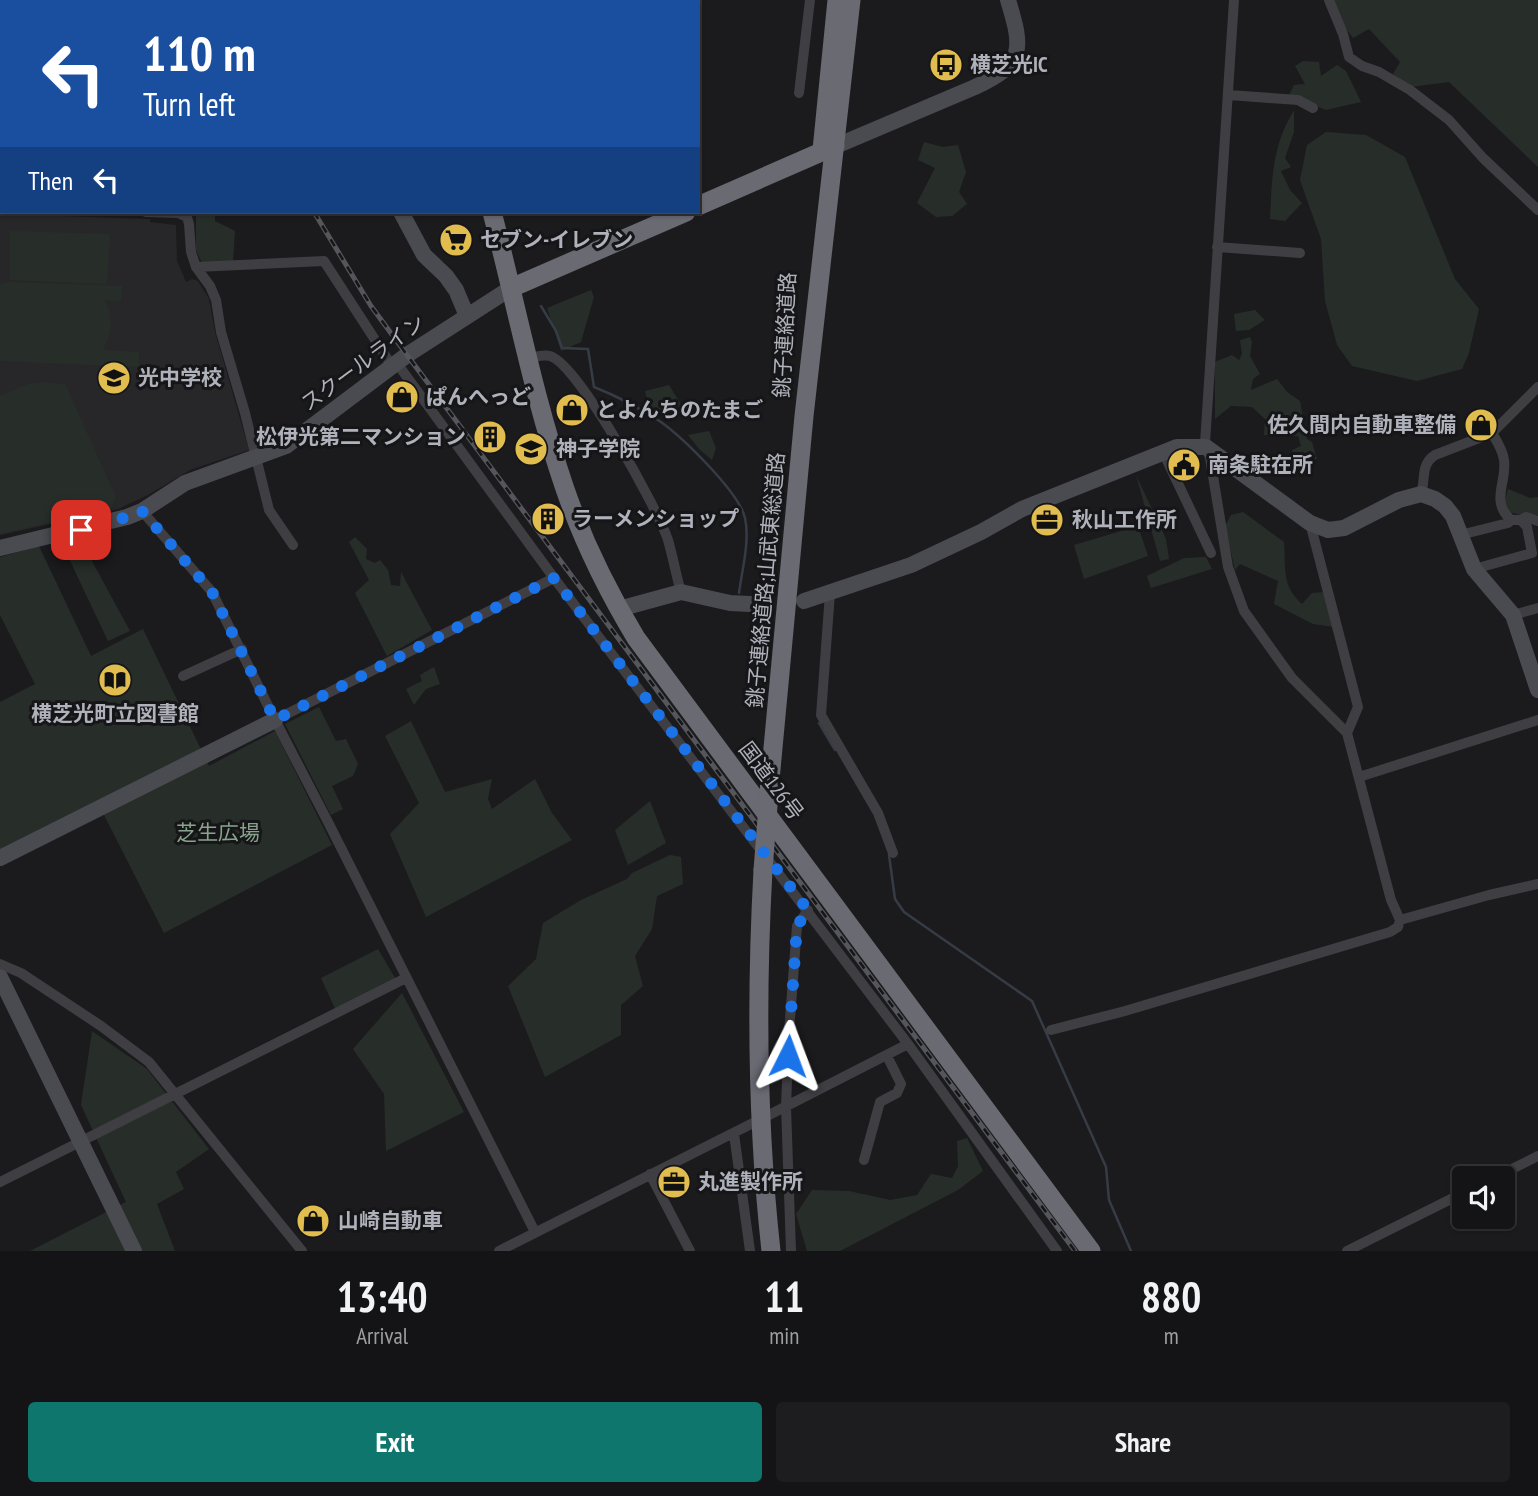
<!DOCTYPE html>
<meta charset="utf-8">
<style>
:root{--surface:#141416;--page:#1d1d1f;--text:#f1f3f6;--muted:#9d9ea1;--line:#333335;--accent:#0f766e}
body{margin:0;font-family:"PT Sans Narrow","Noto Sans JP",sans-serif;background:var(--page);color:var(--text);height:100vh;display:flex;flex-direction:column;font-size:26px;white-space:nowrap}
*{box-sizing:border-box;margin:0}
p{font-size:23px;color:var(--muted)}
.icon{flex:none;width:38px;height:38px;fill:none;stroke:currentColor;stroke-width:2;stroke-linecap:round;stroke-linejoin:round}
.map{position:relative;height:1251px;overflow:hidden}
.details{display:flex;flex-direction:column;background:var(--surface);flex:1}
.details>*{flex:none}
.guide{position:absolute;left:0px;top:0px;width:700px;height:214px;box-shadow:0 2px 5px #0004,0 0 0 2px var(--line);background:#1a4fa0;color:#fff;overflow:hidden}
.tools{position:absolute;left:1452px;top:1166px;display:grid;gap:14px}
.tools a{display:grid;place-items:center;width:63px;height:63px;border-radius:7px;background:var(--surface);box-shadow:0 2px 5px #0004,0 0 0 2px var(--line);font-size:35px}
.pin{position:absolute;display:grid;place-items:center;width:60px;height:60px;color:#fff;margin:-30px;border-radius:14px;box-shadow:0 4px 10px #0006}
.me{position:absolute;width:77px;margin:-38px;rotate:3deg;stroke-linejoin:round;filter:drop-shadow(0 0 5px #0008)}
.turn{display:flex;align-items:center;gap:24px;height:147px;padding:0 28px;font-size:32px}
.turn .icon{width:91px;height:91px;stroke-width:2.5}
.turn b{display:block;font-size:49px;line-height:60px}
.then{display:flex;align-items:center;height:66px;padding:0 28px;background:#0003;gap:14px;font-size:26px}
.eta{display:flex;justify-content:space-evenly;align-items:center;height:119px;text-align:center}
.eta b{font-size:42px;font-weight:700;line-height:49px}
.cta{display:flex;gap:14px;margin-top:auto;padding:14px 28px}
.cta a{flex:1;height:80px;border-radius:7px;background:var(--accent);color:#fff;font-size:28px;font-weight:700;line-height:80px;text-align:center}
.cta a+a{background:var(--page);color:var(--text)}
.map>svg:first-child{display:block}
.built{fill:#27272a}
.green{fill:#272e29}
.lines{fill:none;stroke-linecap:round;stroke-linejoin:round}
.stream{stroke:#363c45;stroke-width:2.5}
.street{stroke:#3e3e43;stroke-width:10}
.secondary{stroke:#4a4b51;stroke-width:16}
.highway{stroke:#696a72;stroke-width:19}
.rail-casing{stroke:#55565c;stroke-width:5}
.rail{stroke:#161618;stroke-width:2.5;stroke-dasharray:8;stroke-linecap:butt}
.highway-bridge{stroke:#696a72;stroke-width:19}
.route{stroke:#1a73e8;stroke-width:12;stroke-dasharray:0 21.6}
.labels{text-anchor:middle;stroke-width:6;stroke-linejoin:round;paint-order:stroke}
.poi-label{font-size:21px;font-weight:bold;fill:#afb1bb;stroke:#161618;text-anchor:start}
.street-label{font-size:21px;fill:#afb1bb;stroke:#161618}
.park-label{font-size:21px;fill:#88a48c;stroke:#161618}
</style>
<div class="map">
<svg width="1538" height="1251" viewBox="0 0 1538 1251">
<rect width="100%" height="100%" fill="#1b1b1d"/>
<!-- built -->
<path class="built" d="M0,214L150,219V222L176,225L177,261L186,282L192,279L198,281L209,299L215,332L249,450L190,470L148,495L118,509L0,535Z"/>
<!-- green -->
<path class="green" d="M1332,0H1538V167L1449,82L1410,87L1393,74L1400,62L1369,29L1353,38L1343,25Z
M1303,61L1319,62L1321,76L1337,65L1346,71L1361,102L1326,110L1289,95L1294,85L1305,84L1295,66Z
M1294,110V132L1285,158L1291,167L1281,171L1290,190L1302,203L1285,221L1270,219C1272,179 1272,146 1294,110Z
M1326,132L1366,135L1405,157L1455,279L1479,309L1469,353L1462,369L1417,381L1352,366L1337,345L1325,301L1321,239L1300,180L1307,145Z
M924,142L943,147L958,145L966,172L959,192L967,204L952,216L936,217L917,203L935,168L918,160Z
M196,212H215V221L235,231L233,262L203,265L196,250Z
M10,231L110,234L107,284L10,280Z
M9,282L122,286L121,301L104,300C114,317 112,333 103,350L139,352V367L0,361V284Z
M591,290L594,297L581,342L561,351L547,308Z
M1255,310L1265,320L1249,330L1236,331L1234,314Z
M1250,337L1252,342L1250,356L1260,374L1253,379L1251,390L1277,379L1287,392L1300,401L1307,439L1312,442L1317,459L1307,461L1293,456L1292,450L1301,446L1298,436L1264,435L1265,419L1252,407L1231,406L1215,419V362L1232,355L1239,360L1242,354L1240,340Z
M44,382L65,384L116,497L111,509L0,534V396L28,384Z
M669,385L682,406L664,414L648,405L645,391Z
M709,431L716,448L712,460L699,449L688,435Z
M1136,475L1166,539L1169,559L1160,561Z
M1508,489L1530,498L1538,497V515L1528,514L1524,516L1509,512L1505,500Z
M1243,512L1284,542C1286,568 1281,585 1302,604L1312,593L1324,592L1334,627L1313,624L1274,604L1278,581L1240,564L1235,570L1225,526L1231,515Z
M1138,526L1148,556L1084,579L1074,545Z
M355,537L367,549L366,559L375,563L380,560L388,570L391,585L400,586L401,572L432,630L387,656L355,593L369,580L349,542Z
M80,539L130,631L108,641L63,546Z
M39,546L91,656L143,629L209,766L275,731L332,845L164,933L100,807L0,856V702L35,684L0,615V557Z
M1206,557L1212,569L1151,588L1147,576L1184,558Z
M434,667L440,684L426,689L414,705L406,689L422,681L420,675Z
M319,707L336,741L346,739L358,764L353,776L332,786L343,809L331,815L285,724Z
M411,721L445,792L492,779L488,799L492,809L535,779L552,813L572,840L426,917L390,834L419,803L385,736Z
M650,801L666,843L628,865L615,830Z
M670,855L681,857L683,884L657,896L652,929L635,956L643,986L621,1005V1035L545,1077L508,986L536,959L543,923L581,900L627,879L632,873Z
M378,949L398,983L337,1013L321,978Z
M402,993L464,1112L386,1151L384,1094L353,1049Z
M92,1031L147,1069L209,1149L176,1172L184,1189L157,1204L175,1251H30L126,1202L81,1105Z
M967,1138L983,1171L958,1190L840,1251H807L796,1214L812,1190L849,1191L890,1200L917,1195L931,1174L952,1178L958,1166L957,1141Z"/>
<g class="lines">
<!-- stream -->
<path class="stream" d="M541,306L556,331L562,348L588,349L594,387C617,396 641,409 661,422C683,438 739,492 745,518C750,541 742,570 739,593
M819,723L835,750
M889,855L895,899L904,912L1032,1001L1106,1167L1109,1200L1131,1251"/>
<!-- street -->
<path class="street" d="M142,0V2
M1234,0L1205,443L1210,458L1228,567L1244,611L1292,678L1347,733L1358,707L1310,523
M1329,0L1343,34L1349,57L1362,66L1379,72L1410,90L1449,120L1483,158L1538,210
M799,93L810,0
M1229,95L1298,100L1313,108
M0,208H2
M146,212L178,213L187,217L189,224L191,252L196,267L210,286L216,300L221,332L245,413L269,510L293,545
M1217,247L1300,253
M196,267L324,261L392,366
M528,358C535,357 543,354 550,356C578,364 658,509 668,540C673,557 676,575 681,592
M396,362L554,578L908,1044L1057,1251
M1492,433C1497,441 1503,451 1504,460C1507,483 1490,501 1511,520
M1163,452L1211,553
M1421,494C1426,478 1420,465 1435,455L1492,433L1538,387
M142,511L212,592L275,720L328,822L535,1232
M1521,520L1526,517L1538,521
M1460,535L1508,523L1511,520H1521L1527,527L1532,553L1474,569
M830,593L821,715L878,813L893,853
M1513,615L1538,608
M183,676L242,649
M275,720L554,578
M1347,733L1391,900L1400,920
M1359,777L1538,720
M0,964L21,973L101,1026L149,1062L302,1251
M1051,1030L1125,1011L1390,932L1398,927L1400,920L1489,895L1538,884
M769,1115L908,1044
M734,1134L750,1251
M864,1160L880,1102L897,1093L901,1084L887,1056
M650,1174L690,1251
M1494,1178L1538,1156
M0,1182L406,978
M499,1251L753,1123
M791,1251L786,1106L789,1032L797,926L808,910
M1347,1251L1465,1192"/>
<!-- secondary -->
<path class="secondary" d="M296,0L298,2
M836,146L975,87C1025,64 1023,49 1008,0
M401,212L424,255L446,276L456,290L467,316
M0,548L127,517L142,511L185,483L286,446L407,355L511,288
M804,601L911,565L981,532L1022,509L1177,447H1206L1310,523L1328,530L1344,528L1399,500L1421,494L1435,499L1445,506L1453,516L1474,569L1513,615L1538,690
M619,609L681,592L730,603L767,605
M0,858L275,720
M0,977L134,1251"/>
<!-- highway -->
<path class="highway" d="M437,0V2
M822,150L837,0
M698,206L835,146
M492,212C516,304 534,399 565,489C583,541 607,590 636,638L1091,1251
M511,288L686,212
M770,780L804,416L851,0
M763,870C756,997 757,1124 771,1251"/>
<defs>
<path id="rail" d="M221,0V2
M314,212L371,306L407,355L1075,1251"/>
</defs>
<!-- rail casing -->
<use href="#rail" class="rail-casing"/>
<!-- rail -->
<use href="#rail" class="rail"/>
<!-- highway-bridge -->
<path class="highway-bridge" d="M763,870L770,780"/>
</g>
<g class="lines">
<!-- route -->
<path class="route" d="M81,530L127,517L142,511L212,592L275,720L554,578L808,910L797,926L788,1056"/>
</g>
<!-- icons -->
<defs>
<symbol id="bus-disc" viewBox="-11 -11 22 22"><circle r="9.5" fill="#e1bd4f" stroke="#161618"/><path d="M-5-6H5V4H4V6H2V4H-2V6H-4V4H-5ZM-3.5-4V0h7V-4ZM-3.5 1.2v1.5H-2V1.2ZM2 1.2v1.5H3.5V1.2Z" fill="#111"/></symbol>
<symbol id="supermarket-disc" viewBox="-11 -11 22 22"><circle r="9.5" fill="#e1bd4f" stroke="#161618"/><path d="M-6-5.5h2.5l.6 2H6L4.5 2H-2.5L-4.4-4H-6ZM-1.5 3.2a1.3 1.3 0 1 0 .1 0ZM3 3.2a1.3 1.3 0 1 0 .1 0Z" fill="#111"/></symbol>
<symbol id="school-disc" viewBox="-11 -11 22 22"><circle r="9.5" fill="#e1bd4f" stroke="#161618"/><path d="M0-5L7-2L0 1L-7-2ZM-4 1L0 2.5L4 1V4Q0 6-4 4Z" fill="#111"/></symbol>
<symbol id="shop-disc" viewBox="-11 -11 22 22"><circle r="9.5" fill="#e1bd4f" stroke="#161618"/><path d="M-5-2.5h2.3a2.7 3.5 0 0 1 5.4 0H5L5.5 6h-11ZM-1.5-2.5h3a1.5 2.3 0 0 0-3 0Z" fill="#111"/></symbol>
<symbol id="building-disc" viewBox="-11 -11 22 22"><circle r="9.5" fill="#e1bd4f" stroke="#161618"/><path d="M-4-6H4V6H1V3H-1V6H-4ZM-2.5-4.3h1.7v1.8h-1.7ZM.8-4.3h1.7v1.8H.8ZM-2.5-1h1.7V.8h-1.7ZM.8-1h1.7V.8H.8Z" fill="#111"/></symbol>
<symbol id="civic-disc" viewBox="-11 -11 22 22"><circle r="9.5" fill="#e1bd4f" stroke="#161618"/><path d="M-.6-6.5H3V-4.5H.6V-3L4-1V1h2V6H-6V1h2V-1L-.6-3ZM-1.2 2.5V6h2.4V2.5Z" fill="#111"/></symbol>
<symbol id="office-disc" viewBox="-11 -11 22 22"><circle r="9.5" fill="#e1bd4f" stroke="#161618"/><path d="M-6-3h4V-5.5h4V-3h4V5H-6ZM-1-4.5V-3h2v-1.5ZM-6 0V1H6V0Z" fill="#111"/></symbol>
<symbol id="library-disc" viewBox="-11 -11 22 22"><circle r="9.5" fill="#e1bd4f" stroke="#161618"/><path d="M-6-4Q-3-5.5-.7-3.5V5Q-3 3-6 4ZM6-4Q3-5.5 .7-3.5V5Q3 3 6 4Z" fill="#111"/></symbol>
</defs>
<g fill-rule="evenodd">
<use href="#bus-disc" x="927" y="46" width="38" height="38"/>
<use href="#supermarket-disc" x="437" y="221" width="38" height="38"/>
<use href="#school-disc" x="95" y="359" width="38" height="38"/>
<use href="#shop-disc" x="383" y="378" width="38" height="38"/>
<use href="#shop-disc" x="553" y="391" width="38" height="38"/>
<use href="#shop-disc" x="1462" y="406" width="38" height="38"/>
<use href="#building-disc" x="471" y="418" width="38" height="38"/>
<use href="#school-disc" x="512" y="430" width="38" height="38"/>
<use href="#civic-disc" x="1165" y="446" width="38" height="38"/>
<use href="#building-disc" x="529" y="500" width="38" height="38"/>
<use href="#office-disc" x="1028" y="501" width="38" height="38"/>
<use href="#library-disc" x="96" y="661" width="38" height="38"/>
<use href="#office-disc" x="655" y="1163" width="38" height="38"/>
<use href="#shop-disc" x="294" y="1202" width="38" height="38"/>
</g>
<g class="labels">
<!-- poi labels -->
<g class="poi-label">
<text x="970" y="72">横芝光IC</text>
<text x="480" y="247">セブン-イレブン</text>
<text x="138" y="385">光中学校</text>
<text x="426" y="404">ぱんへっど</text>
<text x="596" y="417">とよんちのたまご</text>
<text x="1456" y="432" text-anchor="end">佐久間内自動車整備</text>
<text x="466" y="444" text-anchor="end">松伊光第二マンション</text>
<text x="556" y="456">神子学院</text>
<text x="1208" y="472">南条駐在所</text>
<text x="572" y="526">ラーメンショップ</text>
<text x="1072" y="527">秋山工作所</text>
<text x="115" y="721" text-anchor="middle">横芝光町立図書館</text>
<text x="698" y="1189">丸進製作所</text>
<text x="338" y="1228">山崎自動車</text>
</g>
<!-- street labels -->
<g class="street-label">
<text transform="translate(785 335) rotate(-87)" y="7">銚子連絡道路</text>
<text transform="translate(363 363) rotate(-36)" y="7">スクールライン</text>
<text transform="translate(766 580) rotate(-85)" y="7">銚子連絡道路;山武東総道路</text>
<text transform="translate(771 781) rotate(53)" y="7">国道126号</text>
</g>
<!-- park labels -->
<g class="park-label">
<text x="218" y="840">芝生広場</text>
</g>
</g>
</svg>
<div class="tools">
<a><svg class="icon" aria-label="sound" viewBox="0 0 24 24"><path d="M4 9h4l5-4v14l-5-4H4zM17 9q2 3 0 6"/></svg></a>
</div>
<div class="pin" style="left:81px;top:530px;background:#d93025"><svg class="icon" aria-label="arrive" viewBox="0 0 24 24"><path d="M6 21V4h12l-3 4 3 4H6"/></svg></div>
<svg class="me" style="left:788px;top:1056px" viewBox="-20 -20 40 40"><path d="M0-17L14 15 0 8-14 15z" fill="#1a73e8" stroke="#fff" stroke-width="4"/></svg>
<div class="guide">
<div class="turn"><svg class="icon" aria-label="left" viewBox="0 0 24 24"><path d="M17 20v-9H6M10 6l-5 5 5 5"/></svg><div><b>110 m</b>Turn left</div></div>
<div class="then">Then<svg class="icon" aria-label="left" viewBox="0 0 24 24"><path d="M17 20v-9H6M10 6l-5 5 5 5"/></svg></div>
</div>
</div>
<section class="details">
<div class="eta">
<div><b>13:40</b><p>Arrival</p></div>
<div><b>11</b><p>min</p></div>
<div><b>880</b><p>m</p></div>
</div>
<div class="cta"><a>Exit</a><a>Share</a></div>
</section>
